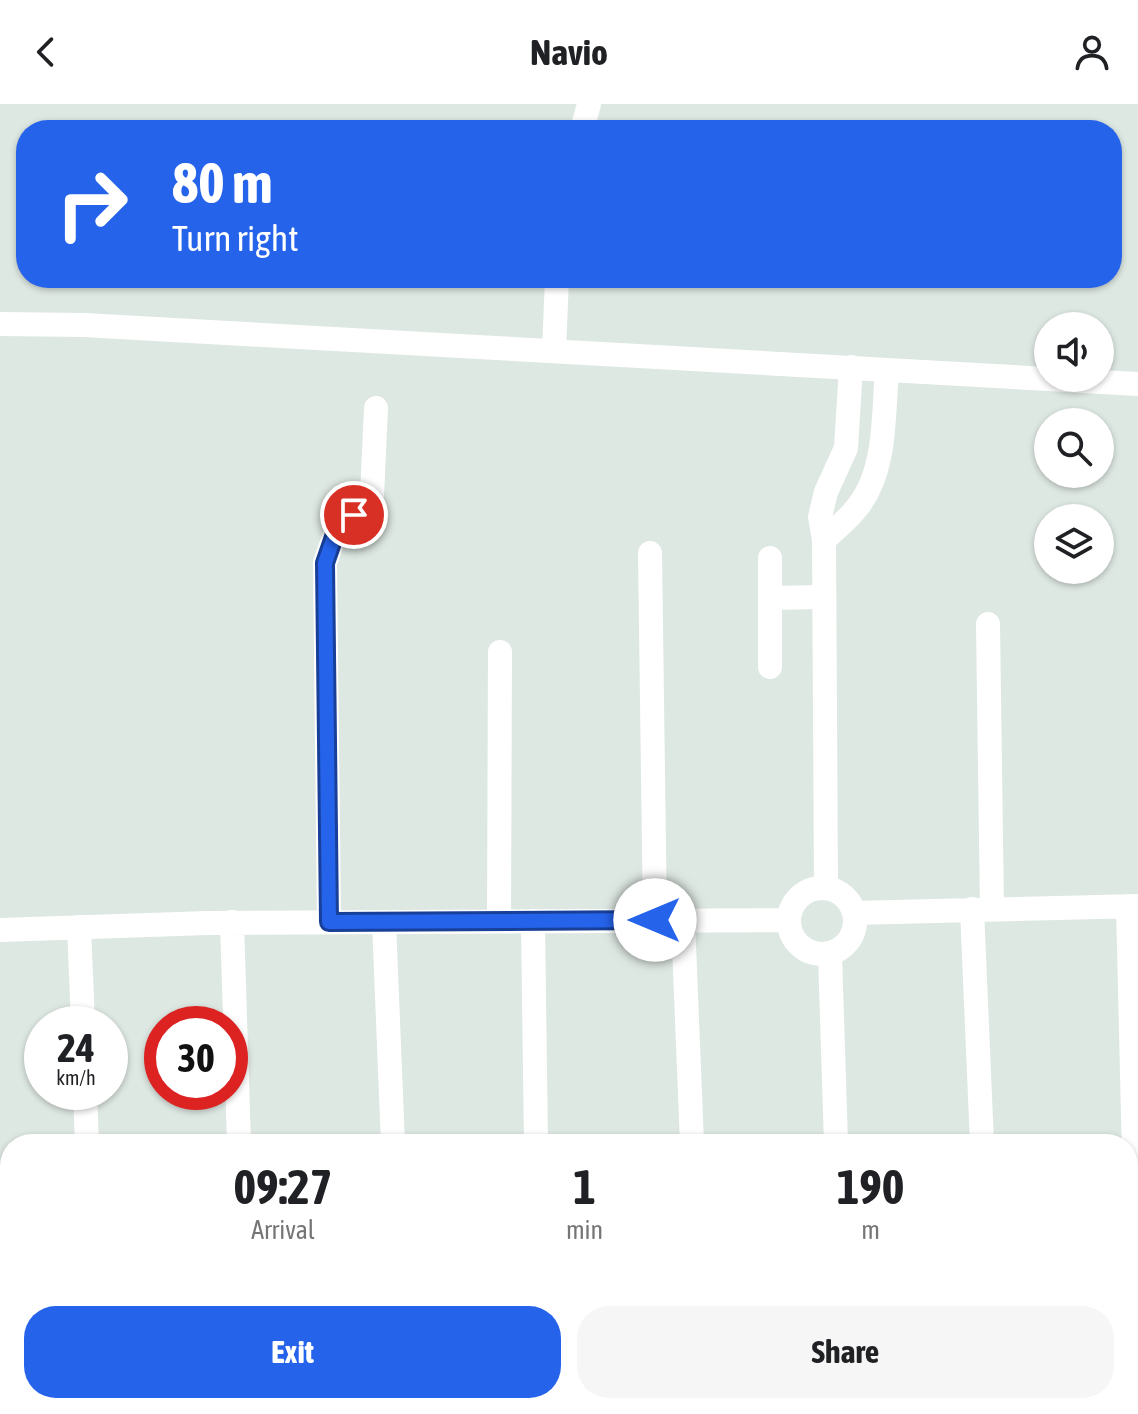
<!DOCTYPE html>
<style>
:root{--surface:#fff;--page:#f6f6f6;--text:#202124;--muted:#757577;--accent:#2563eb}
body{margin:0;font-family:"Asap Condensed",sans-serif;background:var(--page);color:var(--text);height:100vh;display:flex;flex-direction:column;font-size:30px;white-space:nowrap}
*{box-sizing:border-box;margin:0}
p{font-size:26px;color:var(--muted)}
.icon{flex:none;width:44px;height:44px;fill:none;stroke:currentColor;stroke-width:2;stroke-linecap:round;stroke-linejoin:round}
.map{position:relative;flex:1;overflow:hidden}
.panel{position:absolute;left:0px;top:1030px;width:1138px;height:280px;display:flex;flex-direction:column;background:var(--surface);border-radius:32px 32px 0 0;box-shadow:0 2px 6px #0004}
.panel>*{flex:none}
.hud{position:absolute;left:16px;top:16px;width:1106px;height:168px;border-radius:32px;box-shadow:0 2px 6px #0004;background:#2563eb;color:#fff;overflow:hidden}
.fabs{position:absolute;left:1034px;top:208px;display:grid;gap:16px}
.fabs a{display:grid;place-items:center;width:80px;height:80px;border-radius:50%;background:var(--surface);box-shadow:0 2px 6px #0004;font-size:40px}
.speed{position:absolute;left:24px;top:902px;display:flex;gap:16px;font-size:40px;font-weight:700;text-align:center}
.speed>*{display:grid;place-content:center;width:104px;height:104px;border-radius:50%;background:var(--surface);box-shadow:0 2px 6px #0004;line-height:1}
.speed small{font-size:20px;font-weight:400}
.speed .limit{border:12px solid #d22;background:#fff;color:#111}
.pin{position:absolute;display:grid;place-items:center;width:68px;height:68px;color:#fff;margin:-34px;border:4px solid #fff;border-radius:50%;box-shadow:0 2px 8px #0007}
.me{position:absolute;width:88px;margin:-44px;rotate:270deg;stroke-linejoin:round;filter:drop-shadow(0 0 6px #0008)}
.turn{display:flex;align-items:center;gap:28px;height:168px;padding:0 24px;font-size:36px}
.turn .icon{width:104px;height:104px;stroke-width:2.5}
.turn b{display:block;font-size:56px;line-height:68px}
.eta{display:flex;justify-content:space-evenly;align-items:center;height:136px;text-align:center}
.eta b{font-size:48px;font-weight:700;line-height:56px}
.action{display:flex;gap:16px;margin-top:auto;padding:16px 24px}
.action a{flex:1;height:92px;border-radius:32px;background:var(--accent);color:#fff;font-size:32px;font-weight:700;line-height:92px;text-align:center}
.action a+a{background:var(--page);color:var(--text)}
header{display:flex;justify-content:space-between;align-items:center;height:104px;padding:0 24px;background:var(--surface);font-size:36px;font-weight:700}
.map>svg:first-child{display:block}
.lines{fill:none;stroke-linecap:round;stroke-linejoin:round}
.minor{stroke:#fff;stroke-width:24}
.route-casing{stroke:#184099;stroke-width:20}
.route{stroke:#2563eb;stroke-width:14}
</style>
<header><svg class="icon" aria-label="back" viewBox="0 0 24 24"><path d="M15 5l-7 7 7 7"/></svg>Navio<svg class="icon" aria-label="person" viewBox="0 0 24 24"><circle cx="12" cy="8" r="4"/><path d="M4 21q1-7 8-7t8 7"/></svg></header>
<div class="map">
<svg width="1138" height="1310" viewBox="0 0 1138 1310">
<rect width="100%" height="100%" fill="#dee8e2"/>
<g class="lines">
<!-- minor -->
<path class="minor" d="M582,26L589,0
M0,220L84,221L1138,280
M554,247L557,174
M851,263L846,344L826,388L820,413L824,436C835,426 847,416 856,405C887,368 883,312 887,266
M824,436L826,784
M650,449L655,816
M770,454V563
M770,494L824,493
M988,520L992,805
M789 817a33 33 0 1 1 66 0a33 33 0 1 1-66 0Z
M1128,802L1134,1053
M972,805L982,1040
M854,809L1138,802
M683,816L692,1040
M499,817L500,548
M533,817L536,1040
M232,818L239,1040
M329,818L325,459L335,430L372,392L376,304
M384,818L393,1040
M79,823L83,920
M0,826L208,819L789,816
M830,850L836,1040
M85,988L87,1040
M1128,1130L1138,1129
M1128,1178L1138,1177
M448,1300L449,1310
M814,1300V1310
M955,1300L956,1310
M1000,1300V1310
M496,1307L554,1300
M12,1310L26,1300
M89,1310L129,1300"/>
</g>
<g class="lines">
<defs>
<path id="route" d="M354,411L335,430L325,459L329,818L655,816"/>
</defs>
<!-- route casing -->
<use href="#route" class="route-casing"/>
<!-- route -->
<use href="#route" class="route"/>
</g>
</svg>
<div class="fabs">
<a><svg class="icon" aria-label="sound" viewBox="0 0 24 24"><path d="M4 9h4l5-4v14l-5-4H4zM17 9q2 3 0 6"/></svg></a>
<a><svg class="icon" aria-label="search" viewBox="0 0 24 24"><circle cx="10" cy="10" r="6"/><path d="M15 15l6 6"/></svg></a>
<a><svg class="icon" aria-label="layers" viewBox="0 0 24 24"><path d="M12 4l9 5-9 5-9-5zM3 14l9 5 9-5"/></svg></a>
</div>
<div class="speed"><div>24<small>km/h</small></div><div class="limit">30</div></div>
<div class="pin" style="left:354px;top:411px;background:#d93025"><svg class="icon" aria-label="arrive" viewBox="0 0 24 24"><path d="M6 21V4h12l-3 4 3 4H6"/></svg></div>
<svg class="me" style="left:655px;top:816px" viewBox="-20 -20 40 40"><circle r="19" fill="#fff"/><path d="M0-13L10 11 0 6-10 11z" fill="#2563eb"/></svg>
<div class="hud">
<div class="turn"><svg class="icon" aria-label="right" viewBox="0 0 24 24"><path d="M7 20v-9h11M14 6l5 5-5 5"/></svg><div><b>80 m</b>Turn right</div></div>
</div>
<section class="panel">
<div class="eta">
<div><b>09:27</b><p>Arrival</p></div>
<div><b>1</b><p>min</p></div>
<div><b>190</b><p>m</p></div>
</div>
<div class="action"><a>Exit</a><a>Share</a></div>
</section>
</div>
